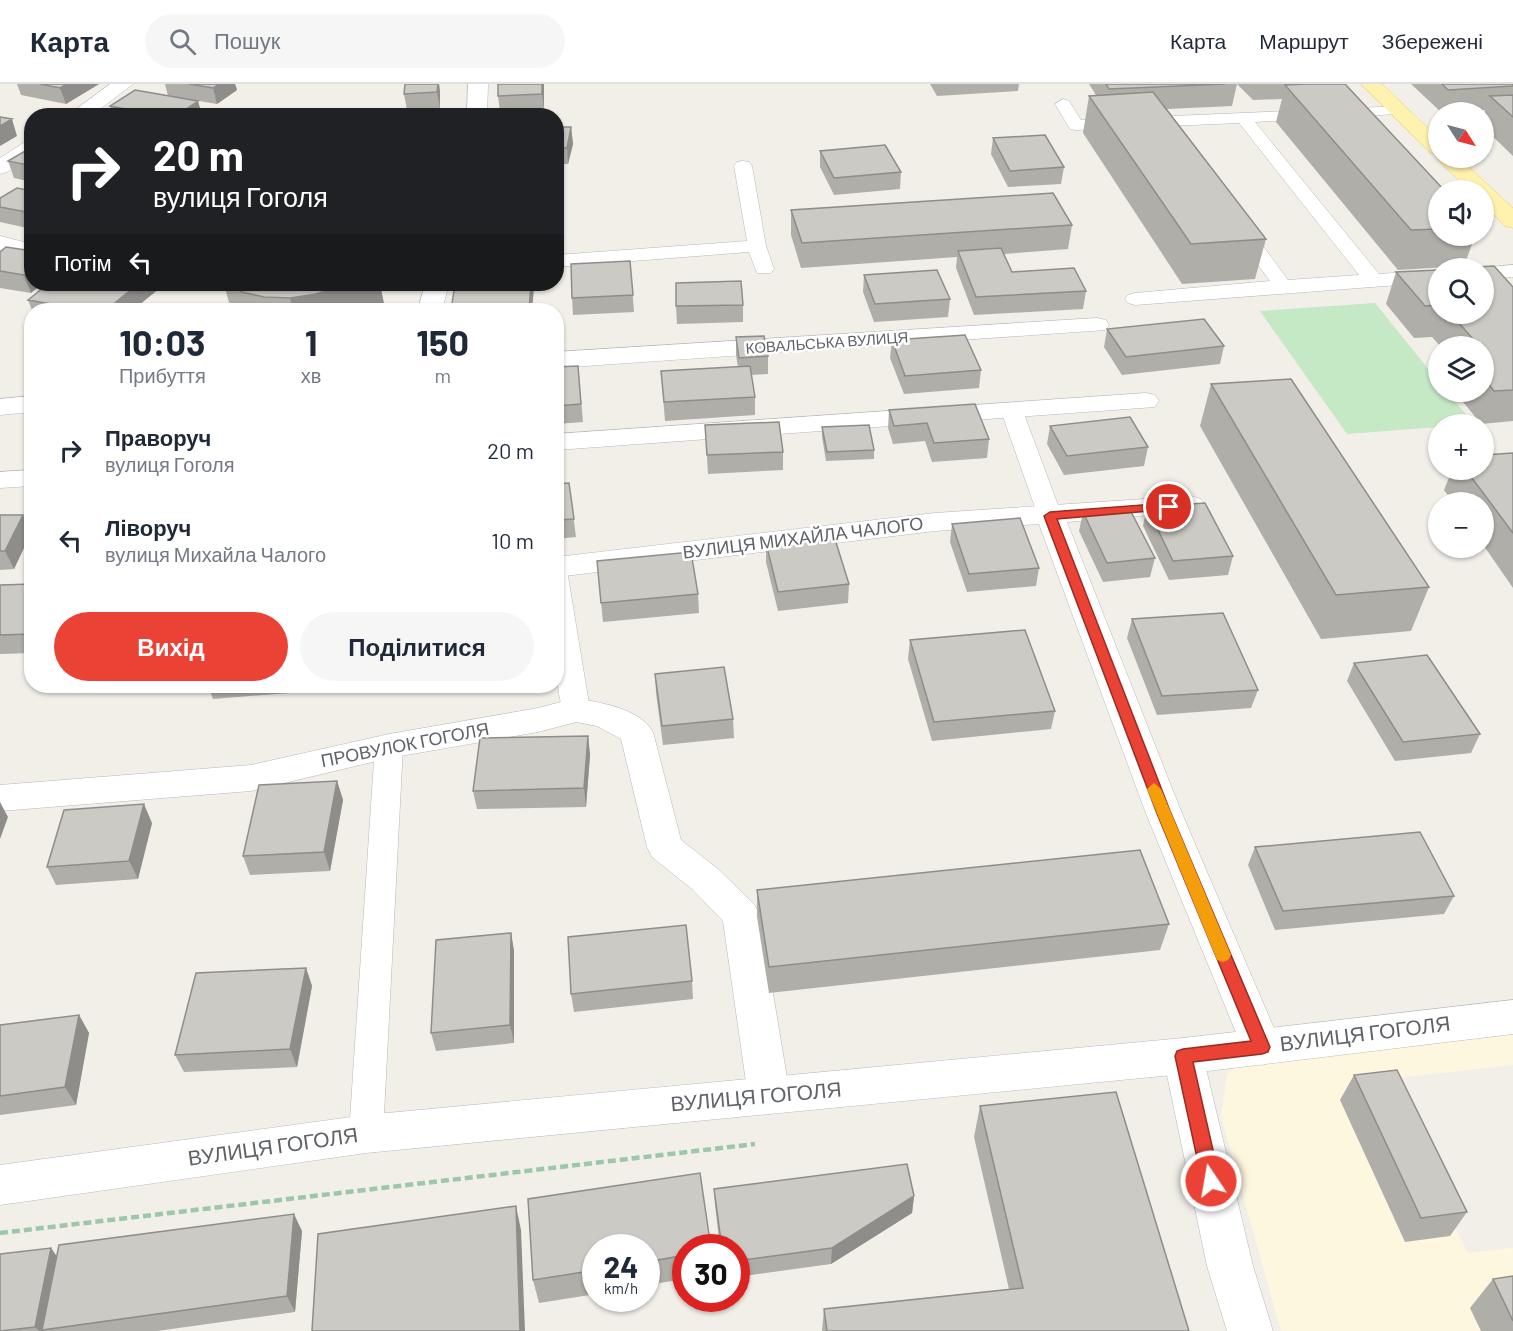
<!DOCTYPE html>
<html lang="uk">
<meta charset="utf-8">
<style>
:root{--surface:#fff;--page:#f6f6f7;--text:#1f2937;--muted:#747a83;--line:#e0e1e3;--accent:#ea4335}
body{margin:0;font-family:Barlow,sans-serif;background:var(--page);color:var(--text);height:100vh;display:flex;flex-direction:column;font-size:22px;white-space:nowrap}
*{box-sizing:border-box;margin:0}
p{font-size:20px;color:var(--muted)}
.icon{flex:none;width:33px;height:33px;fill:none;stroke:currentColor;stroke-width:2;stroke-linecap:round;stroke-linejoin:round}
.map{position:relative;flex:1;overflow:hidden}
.panel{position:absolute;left:24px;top:219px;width:540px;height:390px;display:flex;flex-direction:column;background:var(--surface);border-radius:24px;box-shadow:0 2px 4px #0004}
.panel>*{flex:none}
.banner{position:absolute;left:24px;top:24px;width:540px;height:183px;border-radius:24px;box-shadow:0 2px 4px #0004;background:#202124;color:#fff;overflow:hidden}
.needle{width:39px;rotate:126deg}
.fabs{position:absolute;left:1428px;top:18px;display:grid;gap:12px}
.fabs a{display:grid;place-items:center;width:66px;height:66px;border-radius:50%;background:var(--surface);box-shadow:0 2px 4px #0004;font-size:30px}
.speed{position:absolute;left:582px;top:1150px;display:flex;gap:12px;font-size:30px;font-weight:700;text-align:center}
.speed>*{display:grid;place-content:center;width:78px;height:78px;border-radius:50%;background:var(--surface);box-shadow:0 2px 4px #0004;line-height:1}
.speed small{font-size:15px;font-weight:400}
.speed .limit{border:9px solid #d22;background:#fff;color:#111}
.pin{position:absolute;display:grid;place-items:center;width:51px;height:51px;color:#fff;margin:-26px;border:3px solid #fff;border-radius:50%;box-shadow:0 2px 6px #0007}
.me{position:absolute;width:66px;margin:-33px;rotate:348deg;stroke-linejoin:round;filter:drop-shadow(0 0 4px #0008)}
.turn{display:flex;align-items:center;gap:21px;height:126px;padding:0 30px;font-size:27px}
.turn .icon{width:78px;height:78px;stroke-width:2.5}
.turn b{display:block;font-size:42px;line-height:51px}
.then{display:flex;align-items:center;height:57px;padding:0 30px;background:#0003;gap:12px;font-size:22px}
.eta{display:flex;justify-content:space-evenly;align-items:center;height:102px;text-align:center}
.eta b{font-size:36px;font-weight:700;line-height:42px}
.cta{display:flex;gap:12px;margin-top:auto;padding:12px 30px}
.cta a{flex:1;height:69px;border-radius:36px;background:var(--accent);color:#fff;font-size:24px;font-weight:700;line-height:69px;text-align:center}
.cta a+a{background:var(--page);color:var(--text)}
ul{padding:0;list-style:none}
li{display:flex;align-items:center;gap:18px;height:90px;padding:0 30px}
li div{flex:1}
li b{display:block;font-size:22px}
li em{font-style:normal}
header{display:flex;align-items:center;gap:36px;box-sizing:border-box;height:84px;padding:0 30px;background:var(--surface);border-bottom:2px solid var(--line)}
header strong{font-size:28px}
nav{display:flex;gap:33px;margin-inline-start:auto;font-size:21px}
.search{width:420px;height:54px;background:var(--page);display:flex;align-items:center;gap:15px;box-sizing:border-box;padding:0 21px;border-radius:33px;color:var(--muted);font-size:22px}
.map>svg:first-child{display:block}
.commercial{fill:#fef7e0}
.green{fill:#c5e8c5}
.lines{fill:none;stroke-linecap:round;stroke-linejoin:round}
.lane-casing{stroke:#b5b8bc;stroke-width:1}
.street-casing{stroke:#b5b8bc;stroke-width:1}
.secondary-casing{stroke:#b6babf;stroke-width:1}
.primary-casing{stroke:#f2c960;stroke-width:1}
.path{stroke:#9cc7a9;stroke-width:4.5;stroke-dasharray:8 4;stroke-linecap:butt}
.lane{fill:#fff;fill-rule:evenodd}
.street{fill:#fff;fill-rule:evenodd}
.secondary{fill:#fff;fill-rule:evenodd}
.primary{fill:#fff2af;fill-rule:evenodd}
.wall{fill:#afaea9}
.shaded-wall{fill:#8f8d8a}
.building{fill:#cccac5;stroke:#8f8d8a;stroke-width:1.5}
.route{fill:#ea4335;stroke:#982c22;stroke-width:1.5}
.slow{fill:#f59e0b}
.labels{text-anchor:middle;stroke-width:5;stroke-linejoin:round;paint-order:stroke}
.far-street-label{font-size:15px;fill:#5f6368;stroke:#fff}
.street-label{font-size:18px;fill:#5f6368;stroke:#fff}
.near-street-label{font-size:21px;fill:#5f6368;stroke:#fff}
</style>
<header>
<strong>Карта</strong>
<div class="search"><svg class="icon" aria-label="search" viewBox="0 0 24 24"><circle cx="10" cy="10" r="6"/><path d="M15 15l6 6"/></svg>Пошук</div>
<nav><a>Карта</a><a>Маршрут</a><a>Збережені</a></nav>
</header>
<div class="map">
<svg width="1513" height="1247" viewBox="0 0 1513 1247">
<rect width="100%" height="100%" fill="#f1efe8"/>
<!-- commercial -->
<path class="commercial" d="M1513,933V981L1379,996L1468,1169L1513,1164V1218L1481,1247H1281L1221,1033L1227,990L1262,963Z"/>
<!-- green -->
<path class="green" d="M1375,219L1438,297V308H1447L1474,340H1438V343L1347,350L1260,227Z"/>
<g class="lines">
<defs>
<path id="lane" d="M1063,15L1069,17L1081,36L1403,22L1405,25L1403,28L1397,30L1255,38L1379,190L1438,186V198L1135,221L1128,219L1125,215L1128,211L1135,209L1270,197L1230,143L1232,139H1246L1288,196L1359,191L1239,39L1076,46L1070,45L1055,20Z
M743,77L749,78L752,82L766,162L774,185L771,189H757L749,168L556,183V171L747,157L734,82L737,78Z
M1513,181V193L1484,195V184H1479Z
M1012,320L1020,322L1023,327L1062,432L1058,437L1050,439L1042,437L1038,432L1001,327L1004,322Z
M556,484L565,486L568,492L590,626L586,633L576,636L566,633C551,606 556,518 556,484Z
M389,652L399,655L403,662L383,1050L378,1061L366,1066L354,1061L349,1050L375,662L379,655Z"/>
<path id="street" d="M110,0H133L91,32H67Z
M468,0H488L487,32H467Z
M32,56V72L7,88L0,90V74L25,58Z
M0,152L32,160V174L0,166Z
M425,200H449L442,226H418Z
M1097,234L1106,236L1109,241L1106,246L556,284V268Z
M1146,309L1155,311L1159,317L1155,323L556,366V350Z
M32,312V328L0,331V315Z
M32,386V402L0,404V388Z
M1191,412L1201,415L1205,421L1201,427L1067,438L1181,727L1282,963L1276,975L1262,981L1248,975L1242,963L1145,727L1039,440L935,447L556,493V473L935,429Z
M576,614C601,619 639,624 653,648L681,756L718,785L754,820L760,831L790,1012L784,1025L769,1030L754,1025L748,1012L723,837L692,805L652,773L647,763L621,655L597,642L576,638L538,648L389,674L251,707L0,727V701L251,681L389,650L538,624Z
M1183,954L1197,960L1203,972L1253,1182L1273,1247H1227L1207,1182L1163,972L1169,960Z"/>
<path id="secondary" d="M1513,916V950L1183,990L366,1069L0,1121V1081L366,1031L1183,954Z"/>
<path id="primary" d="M1361,0H1382L1438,54V74H1459L1513,124V144L1505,142L1484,120V106H1469L1440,78L1437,74L1438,71L1431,69Z"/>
</defs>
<!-- lane casing -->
<use href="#lane" class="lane-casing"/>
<!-- street casing -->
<use href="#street" class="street-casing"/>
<!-- secondary casing -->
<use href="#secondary" class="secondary-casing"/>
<!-- primary casing -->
<use href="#primary" class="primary-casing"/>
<!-- path -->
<path class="path" d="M0,1149L755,1060"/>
<!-- lane -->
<use href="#lane" class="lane"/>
<!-- street -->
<use href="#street" class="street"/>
<!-- secondary -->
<use href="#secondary" class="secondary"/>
<!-- primary -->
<use href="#primary" class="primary"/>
</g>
<!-- wall -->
<path class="wall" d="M17,0H99L66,20L21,11Z
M165,0H235L237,6L217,20L175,13L198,17L202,32H113L110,22L168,12Z
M405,0H439L440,8V24L407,26L404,10Z
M544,0V26L500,28L498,12Z
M930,0H1019L1018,7L937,12Z
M1089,0H1237L1232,22L1167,25L1266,155L1255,195L1182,200L1083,49L1089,12L1096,11Z
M1237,0H1345L1438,106V152H1475L1464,182L1398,186L1276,38L1282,15L1253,16Z
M1411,0H1513V72L1484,44V30L1485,26L1441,28Z
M556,43H571L573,60L568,80H556Z
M993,54L1064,83L1061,100L1008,103L991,70Z
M32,63V98L14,94L8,77Z
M820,67L901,88L900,105L834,111L820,83Z
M32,107V145L0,138V114Z
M791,126L1072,141L1068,165L1004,170L1012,188L1086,207L1083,225L974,231L956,184L957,173L801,184L791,151Z
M32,167V200H42L31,209L0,204V168Z
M630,177L634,228L573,231L572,214Z
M1438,186V230H1484L1513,203V337L1481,340L1455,308H1484V262H1440L1432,253L1414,254L1386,220L1396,188Z
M864,191L950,215L948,233L874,238L863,208Z
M224,200H380L384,220L382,226H231Z
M28,216L133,226H32Z
M743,221V238L677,240L676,222Z
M1107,245L1224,262L1220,280L1122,291L1104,263Z
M736,253L768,272V290L751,291L755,313V331L665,337L661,287L738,283L736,271Z
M892,256L981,286L979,304L904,310L890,274Z
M578,282L583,338L556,340V283Z
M1211,300L1429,503L1411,547L1321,555L1200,342Z
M889,326L989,355L987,374L932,378L925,357L893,360L888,344Z
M705,341L783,368V386L708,390Z
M1050,342L1148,363L1144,382L1064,391L1047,360Z
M822,343L874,366V375L826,377L822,353Z
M1513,369V504L1484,462V418H1453L1444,406L1452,386H1484Z
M569,399L576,453L556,455V400Z
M1147,423L1233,472L1228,491L1169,496L1143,442Z
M1083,428L1155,474L1150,493L1103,498L1079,447Z
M0,431H23L31,449L14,485L0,486Z
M952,440L1039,484L1036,502L967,508L950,458Z
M766,459L849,500L848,519L778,527L766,478Z
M597,477L698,510L699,529L603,538Z
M32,500V569L0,570V501Z
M1132,535L1258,606L1251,624L1157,631L1127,554Z
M910,556L1055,627L1051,645L932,657L908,575Z
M1354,579L1480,650L1471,669L1395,677L1347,597Z
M655,590L733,635L734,654L663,661L656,609Z
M208,602H290L289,609L213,615Z
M588,652L590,671L586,723L477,725L473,707Z
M337,697L343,716L330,787L250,791L243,772Z
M152,739L138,795L56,801L47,783Z
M1255,763L1454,812L1444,830L1275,846L1248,781Z
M757,806L1169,840L1160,866L769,909L757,833Z
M511,849L514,867V959L436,967L431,949Z
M306,884L312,902L297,983L184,988L175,971Z
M692,897L693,915L574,928L571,910Z
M79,931L89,949L76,1021L0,1031V941Z
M1354,991L1467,1128L1450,1152L1405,1158L1340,1016Z
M980,1022L1189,1247H822L824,1225L1009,1205L974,1053Z
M700,1089L711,1164H686V1195L646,1201V1164H596V1210L539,1219L533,1196L528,1115Z
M714,1105L914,1112L912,1129L831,1180L736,1193V1164H720L715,1121Z
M302,1147L295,1228L157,1247H0L57,1172Z
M1513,1192V1247H1481L1470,1224L1493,1195Z"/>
<!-- shaded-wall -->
<path class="shaded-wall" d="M67,0H99L66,20L60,4Z
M219,0H235L237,6L217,20L213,4Z
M438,0H439L440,8V24L437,8Z
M542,0H544V26L542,10Z
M198,17L202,32H176Z
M12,35L17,52L0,62V42Z
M571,43L573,60L568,80L567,64Z
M32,186V200H42L31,209L24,191Z
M138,200H165L133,226H106Z
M346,200H380L384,220L382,226H293L290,214Z
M531,200H534V204L532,226H529Z
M23,431L31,449L14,485L5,467Z
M287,602H290L289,609Z
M588,652L590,671L586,723L584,704Z
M337,697L343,716L330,787L324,768Z
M0,718L8,733L0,755Z
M144,720L152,739L138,795L129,777Z
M511,849L514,867V959L510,941Z
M306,884L312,902L297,983L290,965Z
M79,931L89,949L76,1021L65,1003Z
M914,1112L912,1129L831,1180L832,1164Z
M516,1122L521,1146L525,1247H520Z
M294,1130L302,1147L295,1228L287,1212Z
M51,1164L63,1181L42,1246L43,1247H39L35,1243Z"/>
<!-- building -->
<path class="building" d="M40,0H67L60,4Z
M189,0H219L213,4Z
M405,0H438L437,8L404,10Z
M498,0H542V10L498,12Z
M1106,0H1225L1109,5Z
M1307,0H1345L1444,106H1438V145L1411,146L1285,1Z
M1442,0H1513V2L1448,6Z
M135,6L198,17L176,32H163L110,22Z
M1153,8L1266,155L1191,160L1089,12Z
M1513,11V33L1490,12Z
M402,29H444L443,32H401Z
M0,33L12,35L0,42Z
M556,43H571L567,64H556Z
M1045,51L1064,83L1010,87L993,54Z
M885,61L901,88L834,94L820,67Z
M32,63V82L8,77Z
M17,104L32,107V129L0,123V114Z
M1053,109L1072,141L802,159L791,126Z
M6,163L32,167V186L24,191L0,187V168Z
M1001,164L1012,188L1074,184L1086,207L976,213L958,167Z
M630,177L633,211L572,214L571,180Z
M1494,182L1513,203V306L1494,307L1484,294V262H1479L1451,230H1484V184H1458Z
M937,186L950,215L875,220L864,191Z
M1438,186V221L1425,222L1396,188Z
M741,197L743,221L676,222V199Z
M48,200H138L106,226H86L28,216Z
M228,200H346L339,203L316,210L290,214L264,213L242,208Z
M455,200H531L529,226H451Z
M1204,235L1224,262L1126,273L1107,245Z
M965,251L981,286L905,292L892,256Z
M764,252L768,272L739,274L736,253Z
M578,282L581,320L556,322V283Z
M750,282L755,313L664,318L661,287Z
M1291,295L1429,503L1336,511L1211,300Z
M975,320L989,355L934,359L927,339L894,342L889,326Z
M1130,333L1148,363L1067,372L1050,342Z
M779,338L783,368L707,371L705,341Z
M869,341L874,366L827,368L822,343Z
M1513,369V449L1466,386H1484V371Z
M569,399L574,435L556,436V400Z
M1205,419L1233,472L1173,477L1147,423Z
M1129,424L1155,474L1107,479L1083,428Z
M0,431H23L5,467H0Z
M1020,434L1039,484L969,490L952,440Z
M834,452L849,500L778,508L766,459Z
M691,468L698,510L601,519L597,477Z
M32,500V550L0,551V501Z
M1223,529L1258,606L1162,612L1132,535Z
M1025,546L1055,627L934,638L910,556Z
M1427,571L1480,650L1403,658L1354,579Z
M724,583L733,635L662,642L655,590Z
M588,652L584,704L473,707L480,654Z
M337,697L324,768L243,772L259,701Z
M144,720L129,777L47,783L64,726Z
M1420,748L1454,812L1283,827L1255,763Z
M1140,766L1169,840L769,883L757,806Z
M686,841L692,897L571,910L568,853Z
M511,849L510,941L431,949L436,856Z
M306,884L290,965L175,971L196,889Z
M79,931L65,1003L0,1012V941Z
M1397,986L1467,1128L1421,1134L1354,991Z
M1116,1008L1189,1247H827L824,1225L1023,1204L980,1022Z
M907,1080L914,1112L832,1164L736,1177V1164H722L714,1105Z
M700,1089L711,1164H686V1171L646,1178V1164H596V1186L533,1196L528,1115Z
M516,1122L520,1247H312L318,1150Z
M294,1130L287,1212L42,1246L59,1161Z
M51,1164L35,1243L0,1247V1170Z
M1513,1192V1237L1493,1195Z"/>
<!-- route -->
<path class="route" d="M1169,419L1175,423L1173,425L1057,435L1170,727L1270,963L1268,968L1262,970L1193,978L1220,1097L1218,1103L1211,1106L1205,1103L1202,1097L1175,972L1177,967L1183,965L1251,957L1156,727L1044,432L1050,428Z"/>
<!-- slow -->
<path class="slow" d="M1154,699L1161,705L1231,871L1228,876L1223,878L1217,876L1215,871L1147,705Z"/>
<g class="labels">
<!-- far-street labels -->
<g class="far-street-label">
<text transform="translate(827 259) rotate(-4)" y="5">КОВАЛЬСЬКА ВУЛИЦЯ</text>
</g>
<!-- street labels -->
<g class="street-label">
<text transform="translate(803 454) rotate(-7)" y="6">ВУЛИЦЯ МИХАЙЛА ЧАЛОГО</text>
<text transform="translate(405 661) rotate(-11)" y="6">ПРОВУЛОК ГОГОЛЯ</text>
</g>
<!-- near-street labels -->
<g class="near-street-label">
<text transform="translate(1365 950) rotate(-7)" y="7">ВУЛИЦЯ ГОГОЛЯ</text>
<text transform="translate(756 1013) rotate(-5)" y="7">ВУЛИЦЯ ГОГОЛЯ</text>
<text transform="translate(273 1063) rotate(-8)" y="7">ВУЛИЦЯ ГОГОЛЯ</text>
</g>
</g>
</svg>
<div class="fabs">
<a><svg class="needle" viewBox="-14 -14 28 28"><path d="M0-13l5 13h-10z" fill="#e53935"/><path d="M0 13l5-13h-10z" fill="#747a83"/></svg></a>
<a><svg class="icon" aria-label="sound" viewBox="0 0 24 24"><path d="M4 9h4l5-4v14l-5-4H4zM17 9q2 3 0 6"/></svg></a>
<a><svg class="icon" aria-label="search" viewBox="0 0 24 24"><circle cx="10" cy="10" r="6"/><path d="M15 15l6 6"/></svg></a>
<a><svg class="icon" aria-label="layers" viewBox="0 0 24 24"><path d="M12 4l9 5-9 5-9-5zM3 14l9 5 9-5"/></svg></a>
<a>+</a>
<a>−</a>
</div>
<div class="speed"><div>24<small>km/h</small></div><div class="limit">30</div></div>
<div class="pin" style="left:1169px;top:423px;background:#d93025"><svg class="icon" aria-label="arrive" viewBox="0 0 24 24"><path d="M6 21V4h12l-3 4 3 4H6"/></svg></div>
<svg class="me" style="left:1211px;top:1097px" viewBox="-20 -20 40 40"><circle r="17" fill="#ea4335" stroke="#fff" stroke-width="3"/><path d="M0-11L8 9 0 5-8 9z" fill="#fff"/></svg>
<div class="banner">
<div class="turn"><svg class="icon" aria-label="right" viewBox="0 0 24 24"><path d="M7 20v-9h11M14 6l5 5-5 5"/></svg><div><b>20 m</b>вулиця Гоголя</div></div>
<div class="then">Потім<svg class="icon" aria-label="left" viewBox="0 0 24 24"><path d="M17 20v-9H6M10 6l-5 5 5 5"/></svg></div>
</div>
<section class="panel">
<div class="eta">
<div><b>10:03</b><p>Прибуття</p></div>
<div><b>1</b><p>хв</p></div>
<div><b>150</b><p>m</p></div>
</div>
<ul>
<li><svg class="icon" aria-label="right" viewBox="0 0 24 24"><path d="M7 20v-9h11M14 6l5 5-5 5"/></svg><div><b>Праворуч</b><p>вулиця Гоголя</p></div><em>20 m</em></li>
<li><svg class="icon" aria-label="left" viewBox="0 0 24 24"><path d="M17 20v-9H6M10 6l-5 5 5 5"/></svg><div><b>Ліворуч</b><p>вулиця Михайла Чалого</p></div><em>10 m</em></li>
</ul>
<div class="cta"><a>Вихід</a><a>Поділитися</a></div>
</section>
</div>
